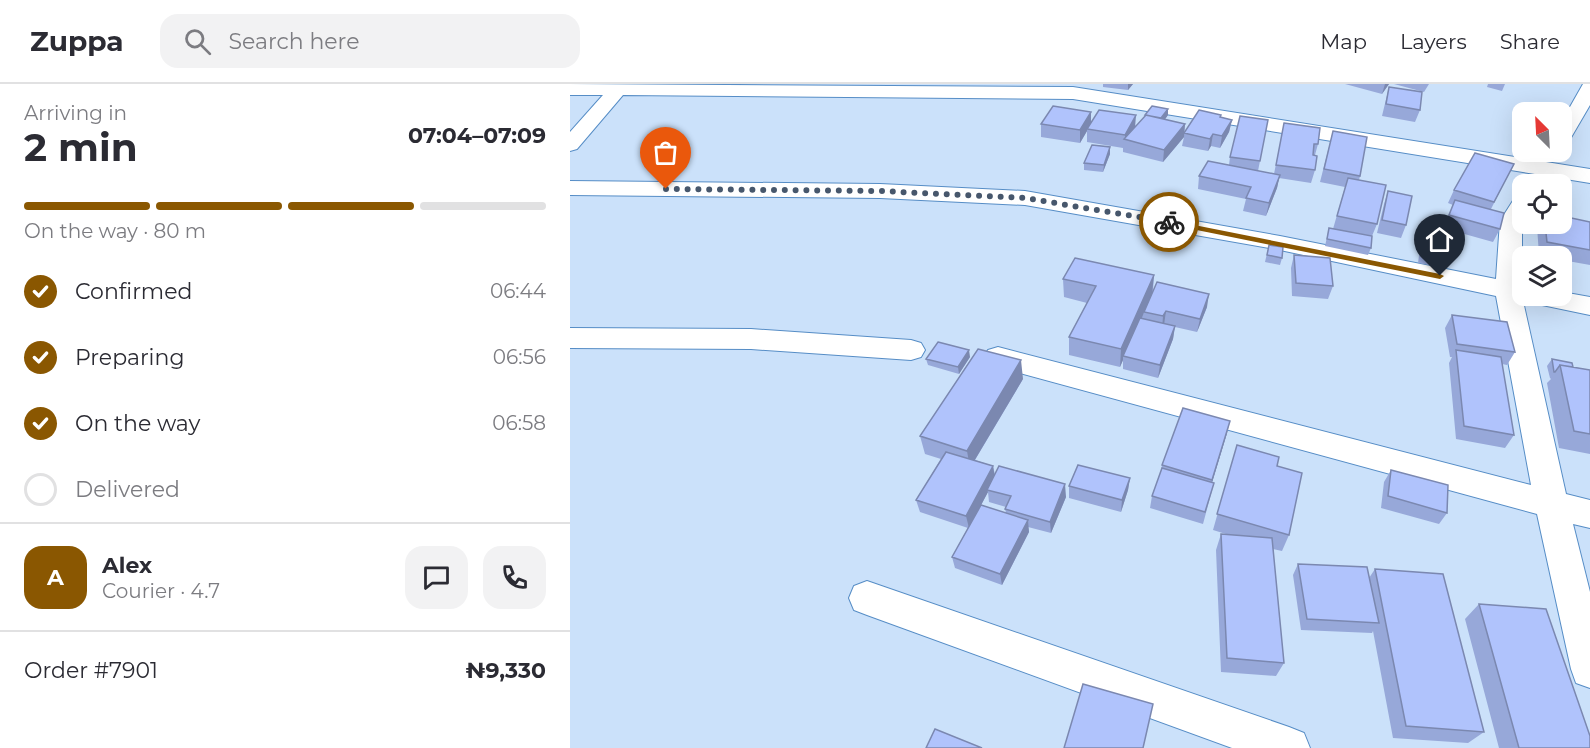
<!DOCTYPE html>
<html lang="en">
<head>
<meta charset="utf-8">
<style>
	:root { --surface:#fff; --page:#f2f2f3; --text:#2b2b33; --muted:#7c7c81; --line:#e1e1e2; --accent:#8a5701 }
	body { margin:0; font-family:Montserrat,sans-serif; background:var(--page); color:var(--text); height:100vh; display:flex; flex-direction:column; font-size:22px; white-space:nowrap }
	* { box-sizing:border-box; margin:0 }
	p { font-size:20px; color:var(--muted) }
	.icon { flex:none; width:33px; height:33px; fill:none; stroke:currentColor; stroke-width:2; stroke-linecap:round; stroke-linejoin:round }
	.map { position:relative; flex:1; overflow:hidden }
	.panel { display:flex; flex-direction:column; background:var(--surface); width:570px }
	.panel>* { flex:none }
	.needle { width:39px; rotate:336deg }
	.fabs { position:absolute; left:942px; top:18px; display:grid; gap:12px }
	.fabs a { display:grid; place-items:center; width:60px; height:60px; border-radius:12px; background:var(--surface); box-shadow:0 6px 24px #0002; font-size:30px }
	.pin { position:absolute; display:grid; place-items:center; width:51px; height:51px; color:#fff; margin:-62px -26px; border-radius:50% 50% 50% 0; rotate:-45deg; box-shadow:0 0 6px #0007 }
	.pin .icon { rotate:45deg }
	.courier { position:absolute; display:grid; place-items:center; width:60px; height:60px; margin:-30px; border:4px solid #8a5701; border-radius:50%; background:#fff; color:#222; box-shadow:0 2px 8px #0007 }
	.summary em { font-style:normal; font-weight:700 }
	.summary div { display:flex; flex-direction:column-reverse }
	.summary { display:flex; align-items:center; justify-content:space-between; height:102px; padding:0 24px }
	h1 { font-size:39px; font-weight:700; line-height:45px }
	.bar { display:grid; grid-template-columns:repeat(4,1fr); gap:9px 6px; align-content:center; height:72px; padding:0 24px }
	.bar i { height:8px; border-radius:4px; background:var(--line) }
	.bar .active { background:var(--accent) }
	.bar p { grid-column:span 4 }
	.line { display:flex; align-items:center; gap:15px; padding:0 24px; border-top:2px solid var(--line) }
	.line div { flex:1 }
	.round { display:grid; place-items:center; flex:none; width:63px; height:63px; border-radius:18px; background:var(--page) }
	ol { padding:0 24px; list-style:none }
	li { display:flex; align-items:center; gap:18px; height:66px }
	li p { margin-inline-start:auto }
	li .icon { padding:6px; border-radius:50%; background:var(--accent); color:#fff; stroke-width:4 }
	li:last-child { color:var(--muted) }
	li i { width:33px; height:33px; border:3px solid var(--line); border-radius:50% }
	header { display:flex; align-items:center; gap:36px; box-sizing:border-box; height:84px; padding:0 30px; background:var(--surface); border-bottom:2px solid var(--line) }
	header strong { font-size:28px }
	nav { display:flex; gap:33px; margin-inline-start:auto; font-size:21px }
	.search { width:420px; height:54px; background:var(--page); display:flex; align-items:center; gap:15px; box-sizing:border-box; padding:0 21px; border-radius:18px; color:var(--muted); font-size:22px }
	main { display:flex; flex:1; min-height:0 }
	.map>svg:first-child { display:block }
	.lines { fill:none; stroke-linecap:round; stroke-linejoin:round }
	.street-casing { stroke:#568dc6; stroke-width:2 }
	.street { fill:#fff; fill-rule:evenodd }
	.wall { fill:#97a8d9; fill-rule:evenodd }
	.shaded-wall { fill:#7b88b0 }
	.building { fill:#b0c3fc; stroke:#7b88b0; stroke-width:1.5 }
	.route { fill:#8a5701 }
	.done { stroke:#47576c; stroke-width:6; stroke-dasharray:0 10.8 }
</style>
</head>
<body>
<header>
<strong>Zuppa</strong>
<div class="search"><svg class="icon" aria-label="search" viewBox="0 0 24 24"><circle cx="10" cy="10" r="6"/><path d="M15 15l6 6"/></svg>Search here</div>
<nav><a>Map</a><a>Layers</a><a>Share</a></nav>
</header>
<main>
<section class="panel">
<div class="summary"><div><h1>2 min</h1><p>Arriving in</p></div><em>07:04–07:09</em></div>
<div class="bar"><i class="active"></i><i class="active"></i><i class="active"></i><i></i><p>On the way · 80 m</p></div>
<ol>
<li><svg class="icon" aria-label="check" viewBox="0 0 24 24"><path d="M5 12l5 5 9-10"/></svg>Confirmed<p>06:44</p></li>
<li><svg class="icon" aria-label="check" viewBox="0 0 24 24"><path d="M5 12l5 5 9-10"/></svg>Preparing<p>06:56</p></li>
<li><svg class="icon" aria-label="check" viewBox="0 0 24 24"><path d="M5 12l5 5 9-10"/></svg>On the way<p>06:58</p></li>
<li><i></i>Delivered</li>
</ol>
<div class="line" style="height:108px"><b class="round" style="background:var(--accent);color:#fff">A</b><div><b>Alex</b><p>Courier · 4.7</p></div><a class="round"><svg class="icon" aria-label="chat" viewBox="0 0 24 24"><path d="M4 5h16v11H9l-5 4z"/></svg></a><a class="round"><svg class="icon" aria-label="phone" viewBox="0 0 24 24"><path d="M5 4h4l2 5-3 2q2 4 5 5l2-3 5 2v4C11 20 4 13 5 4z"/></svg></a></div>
<div class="line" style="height:78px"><div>Order #7901</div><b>₦9,330</b></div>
</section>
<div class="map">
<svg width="1020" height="664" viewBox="0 0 1020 664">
	<rect width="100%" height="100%" fill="#cbe1fa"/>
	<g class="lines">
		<g class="street-casing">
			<path id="street" d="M0,0l503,3 517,82v14l-517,-84 -450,-4 -46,54 -7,2v-19l33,-37h-33z
				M1013,0h7v21l-21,36 -7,2v-22z
				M0,97l310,3 145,7 255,45 216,43 4,-58 14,-22 8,-2v99h40v-4l28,5v18l-67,-14 43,193 24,6v28l-17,-4 17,68v96l-14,-5 -5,-14 -34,-155 -539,-147 -10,-3 -4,-7 4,-7 10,-3 533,138 -35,-189 -216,-46 -255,-45 -145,-7 -310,-3z
				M0,244l181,1 160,11 10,3 4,7 -4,7 -10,3 -160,-11 -181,-1z
				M297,497l422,146 15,6 6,15h-78l-365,-133 -13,-5 -5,-12 5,-12z"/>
		</g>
		<use href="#street" class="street"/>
	</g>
	<path class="wall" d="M533,0h30l-5,6 -25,-3z
		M775,0h44l-7,10z
		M824,0h35l-5,8z
		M918,0h17l-3,7 -15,-4z
		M819,3l31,23 -5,12 -33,-6z
		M598,25v6l-3,4 20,5 -1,9 37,-18 -1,2 12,3 -3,12 -9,16 -9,-2 -3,5 -26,-5 2,-9 -21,25 -40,-10v-4l-36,-6v-11l-7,12 -39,-6v-13l50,-2 44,4z
		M698,36l-10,51 16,3 10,-51 34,21 -3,11v15l-4,13 -32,-5 -2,10 -11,28 -23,-5 3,-12 -48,-10 1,-13 30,-11 1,-8z
		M763,47l27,45 -1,4 18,44 -5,12 -1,12 -3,7 -43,-9 4,-18 4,1 12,-42 -25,-5z
		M540,63v7l-7,18 -19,-2v-7z
		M944,80l-23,45 9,20 -7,13 -50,-14 10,-23 -5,-2 6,-13z
		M818,107l18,34 -5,13 -24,-5 7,-29z
		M1020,138v43l-28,-5v-4h-17l-6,-1 -2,-29 2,-2h23z
		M853,157l16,19 -4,6 -17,-3 2,-15z
		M699,161l13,13 -2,7 -15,-3z
		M724,171l39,31 -5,13 -36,-3 -1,-28z
		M584,191l-1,16 54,16 -10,25 -22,-5 -2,12 -15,39 -35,-9v-9l-3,7 -51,-12v-18l18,-34 -23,-6 -1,-18z
		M882,231l63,37 -8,13 -5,-1 12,71 -9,13 -49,-9 -7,-76 3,-6h-2l-5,-29z
		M400,273l-11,17 -31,-9 -2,-6z
		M982,275l21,8 17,3v84l-31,-6 -12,-65 4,-4 -1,-1 -3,-12z
		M453,295l-48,81 18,6 2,9 71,22 -15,36 -23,-6 1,5 -27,53 -47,-17 -3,-11 16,-29 -48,-16 -4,-12 25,-41 -16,-5 -5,-18zM418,408l1,10 17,5 -1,2 1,4 -31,3z
		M657,349l-15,50h2l-11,41 -53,-16 2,-12 9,-24 1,-7z
		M667,361l40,21 12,69 -7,16 -9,-2 11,114 -8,13 -55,-4 -5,-122 5,-16h5l-13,-4z
		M821,386l56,43 -8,11 -58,-16 3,-26z
		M560,394l-2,12 -7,22 -52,-14v-12z
		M728,480l71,14 6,-9 109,163 -16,11 -75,-5 -20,-107 -1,2 -71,-3 -8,-55z
		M909,520l111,144h-91l-34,-129z"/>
	<path class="shaded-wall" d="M558,0h5l-5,6z
		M815,0h4l-7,10z
		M598,25v6l-7,10v-7z
		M521,28v12l-4,5v2l-7,12v-13z
		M566,31l-1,13 -10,12v-5z
		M662,36l-3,12 -9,16 2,-12z
		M615,40l-1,13 -21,25 1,-12z
		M643,50l-2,12 -3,5 2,-12z
		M540,63v7l-7,18 1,-7z
		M710,91l-3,13 -11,28 3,-13z
		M584,191l-2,19 -8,18 -1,3 -18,42 -2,-1v4l-3,7 1,-18z
		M639,210l-2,13 -10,25 3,-13z
		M596,227l-2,14 -2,5 1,-14z
		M605,242l-2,13 -15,39 2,-13z
		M399,266l1,7 -11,17 -1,-7z
		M451,276l2,19 -53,89 -3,-17z
		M660,337l-3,12 -18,59 3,-12z
		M423,382l2,12 -8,12 1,2 -19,36 -3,-12z
		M560,394l-2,12 -7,22 1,-12z
		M495,400l1,13 -15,36 -1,-11z
		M458,436l1,12 -27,53 -2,-11z"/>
	<path class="building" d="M819,3l33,5 -2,18 -34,-6z
		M483,22l38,6 -11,18 -39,-6z
		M582,22l16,3 -7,9 -16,-3z
		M529,26l37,5 -11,20 -38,-6z
		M629,26l22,5 -1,2 12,3 -10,16 -9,-2 -3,5 -26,-6z
		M576,31l39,9 -21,26 -40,-11z
		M670,32l28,4 -8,41 -30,-4z
		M714,39l36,5 -2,16h-4l-1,11 4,1 -2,14 -39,-5z
		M763,47l34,6 -7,39 -36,-7z
		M522,61l18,2 -6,18 -20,-2z
		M905,69l39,11 -20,38 -40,-12z
		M638,77l72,14 -11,28 -23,-5 5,-11 -52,-11z
		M778,94l38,7 -9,39 -40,-8z
		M818,107l24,5 -6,29 -24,-5z
		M885,116l49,13 -4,16 -51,-14z
		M992,132l28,6v28l-43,-8 -2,-18h17z
		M759,144l43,8 -1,12 -44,-9z
		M853,157l17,3 -1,16 -18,-4z
		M699,161l14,2 -1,11 -15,-3z
		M724,171l36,3 3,28 -37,-3z
		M505,174l79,17 -33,74 -52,-12 27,-51 -33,-7z
		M587,198l52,12 -9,25 -34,-8 -3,5 -19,-4z
		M882,231l55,7 8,30 -58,-8z
		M570,234l35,8 -15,39 -37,-9z
		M368,258l31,8 -11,17 -32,-8z
		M408,265l43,11 -54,91 -47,-15z
		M886,266l45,7 13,78 -50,-9z
		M982,275l20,4 1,4 -13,-2 -5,7h-1z
		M990,281l30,5v64l-16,-3z
		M613,324l47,13 -18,59 -50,-15z
		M667,361l42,12 -2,9 25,7 -13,62 -72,-21z
		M376,368l47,14 -27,50 -50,-16z
		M508,381l52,13 -8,22 -53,-14z
		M429,382l66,18 -15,38 -45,-13 6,-13 -24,-6z
		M592,384l52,15 -9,29 -53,-16z
		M821,386l57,15 -1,28 -59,-17z
		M411,421l47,15 -28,54 -48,-17z
		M651,450l51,4 12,125 -57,-5z
		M728,480l69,3 12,56 -72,-4z
		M805,485l68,5 41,158 -78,-6z
		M909,520l67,5 44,127v12h-71z
		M513,600l70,20 -10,44h-79z
		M365,645l47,19h-56z"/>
	<path class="route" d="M599,136l271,54 4,2 -4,3 -273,-55v-3z"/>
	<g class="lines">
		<path class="done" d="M96,105l214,2 145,7 144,24"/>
	</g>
</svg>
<div class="fabs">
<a><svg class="needle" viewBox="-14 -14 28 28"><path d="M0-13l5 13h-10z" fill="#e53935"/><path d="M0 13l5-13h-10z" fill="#7c7c81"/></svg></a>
<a><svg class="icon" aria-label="locate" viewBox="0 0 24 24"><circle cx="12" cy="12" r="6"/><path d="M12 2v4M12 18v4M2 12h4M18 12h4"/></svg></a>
<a><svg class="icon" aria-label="layers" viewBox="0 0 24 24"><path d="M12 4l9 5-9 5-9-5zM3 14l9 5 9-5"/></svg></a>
</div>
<div class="pin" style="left:96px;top:105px;background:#ea580c"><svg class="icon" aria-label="bag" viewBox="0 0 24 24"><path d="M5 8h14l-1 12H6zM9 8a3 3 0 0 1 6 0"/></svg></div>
<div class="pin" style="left:870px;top:192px;background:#1f2937"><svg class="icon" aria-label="home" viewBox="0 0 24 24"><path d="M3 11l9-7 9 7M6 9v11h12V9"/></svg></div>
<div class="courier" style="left:599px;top:138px"><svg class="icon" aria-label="bike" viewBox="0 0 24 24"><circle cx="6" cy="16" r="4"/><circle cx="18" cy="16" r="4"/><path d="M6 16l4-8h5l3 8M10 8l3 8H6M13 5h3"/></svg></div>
</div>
</main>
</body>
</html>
